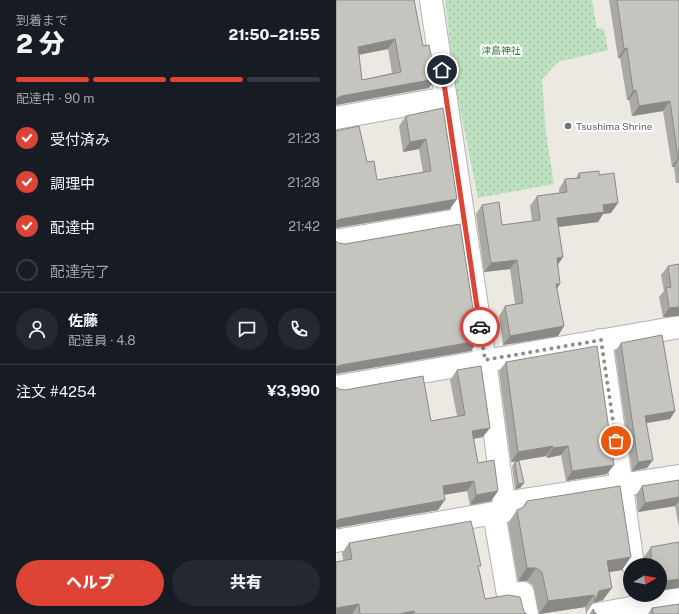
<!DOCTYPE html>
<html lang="ja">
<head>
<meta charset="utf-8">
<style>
	:root { --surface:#171b24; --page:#242831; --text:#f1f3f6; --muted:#9ea1a6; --line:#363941; --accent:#dd4435 }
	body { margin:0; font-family:"Public Sans","Noto Sans JP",sans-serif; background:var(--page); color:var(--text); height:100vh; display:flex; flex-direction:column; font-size:15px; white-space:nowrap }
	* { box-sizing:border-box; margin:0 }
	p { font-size:13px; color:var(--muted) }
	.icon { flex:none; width:22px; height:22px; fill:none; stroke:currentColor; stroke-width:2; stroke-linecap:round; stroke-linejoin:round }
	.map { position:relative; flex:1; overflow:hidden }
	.side { display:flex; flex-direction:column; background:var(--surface); width:336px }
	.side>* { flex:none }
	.needle { width:26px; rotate:81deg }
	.tools { position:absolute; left:287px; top:558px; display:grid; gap:8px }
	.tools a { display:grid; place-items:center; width:44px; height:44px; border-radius:50%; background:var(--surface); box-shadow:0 4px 16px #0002; font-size:20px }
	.pin { position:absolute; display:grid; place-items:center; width:34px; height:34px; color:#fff; margin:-17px; border:2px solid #fff; border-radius:50%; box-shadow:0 1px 4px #0007 }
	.courier { position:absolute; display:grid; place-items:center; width:40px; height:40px; margin:-20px; border:3px solid #dd4435; border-radius:50%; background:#fff; color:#222; box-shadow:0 1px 5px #0007 }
	.overview em { font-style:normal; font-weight:800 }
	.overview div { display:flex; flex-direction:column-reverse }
	.overview { display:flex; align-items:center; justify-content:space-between; height:68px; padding:0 16px }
	h1 { font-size:26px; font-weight:800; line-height:30px }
	.bar { display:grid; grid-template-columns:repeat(4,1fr); gap:6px 4px; align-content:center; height:48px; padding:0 16px }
	.bar i { height:5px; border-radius:3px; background:var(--line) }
	.bar .selected { background:var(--accent) }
	.bar p { grid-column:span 4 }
	.line { display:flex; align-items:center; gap:10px; padding:0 16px; border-top:1px solid var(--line) }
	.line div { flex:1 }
	.round { display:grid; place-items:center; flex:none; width:42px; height:42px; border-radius:21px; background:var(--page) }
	ol { padding:0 16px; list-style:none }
	li { display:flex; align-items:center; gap:12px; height:44px }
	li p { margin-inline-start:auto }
	li .icon { padding:4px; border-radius:50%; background:var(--accent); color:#fff; stroke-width:4 }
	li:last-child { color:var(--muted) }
	li i { width:22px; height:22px; border:2px solid var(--line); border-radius:50% }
	.action { display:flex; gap:8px; margin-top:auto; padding:8px 16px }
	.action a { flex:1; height:46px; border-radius:24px; background:var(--accent); color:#fff; font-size:16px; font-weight:800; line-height:46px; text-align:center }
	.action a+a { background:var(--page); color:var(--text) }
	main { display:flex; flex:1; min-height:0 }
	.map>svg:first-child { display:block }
	.park { fill:url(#park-dots) }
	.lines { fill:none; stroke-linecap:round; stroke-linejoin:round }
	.minor-casing { stroke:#b1b3b8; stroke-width:24 }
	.minor { stroke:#fff; stroke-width:22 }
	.wall { fill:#aaa9a3; fill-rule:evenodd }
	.shaded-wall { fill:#8b8985 }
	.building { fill:#c6c4be; stroke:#8b8985; fill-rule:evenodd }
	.done { stroke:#8c8d8e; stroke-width:4; stroke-dasharray:0 7.2 }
	.route { stroke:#dd4435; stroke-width:5 }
	.worship-dot { fill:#6b7280; stroke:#fff; stroke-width:1.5 }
	.labels { text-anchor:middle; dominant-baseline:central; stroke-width:4; stroke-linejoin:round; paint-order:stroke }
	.park-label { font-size:10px; fill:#39803d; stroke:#fff }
	.worship-label { font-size:10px; fill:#5b616d; stroke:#fff; text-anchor:start }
</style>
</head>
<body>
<main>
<section class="side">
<div class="overview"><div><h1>2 分</h1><p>到着まで</p></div><em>21:50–21:55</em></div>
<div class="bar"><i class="selected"></i><i class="selected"></i><i class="selected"></i><i></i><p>配達中 · 90 m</p></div>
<ol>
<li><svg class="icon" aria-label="check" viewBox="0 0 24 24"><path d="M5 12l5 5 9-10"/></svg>受付済み<p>21:23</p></li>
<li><svg class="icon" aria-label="check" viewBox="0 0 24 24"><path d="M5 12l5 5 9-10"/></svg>調理中<p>21:28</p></li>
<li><svg class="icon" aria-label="check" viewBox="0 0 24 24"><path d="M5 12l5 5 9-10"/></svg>配達中<p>21:42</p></li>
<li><i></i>配達完了</li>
</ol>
<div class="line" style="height:72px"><a class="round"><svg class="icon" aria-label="person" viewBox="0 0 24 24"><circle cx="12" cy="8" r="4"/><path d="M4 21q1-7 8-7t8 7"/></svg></a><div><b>佐藤</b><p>配達員 · 4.8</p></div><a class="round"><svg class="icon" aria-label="chat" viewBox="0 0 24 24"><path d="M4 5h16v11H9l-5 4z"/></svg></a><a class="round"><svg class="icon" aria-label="phone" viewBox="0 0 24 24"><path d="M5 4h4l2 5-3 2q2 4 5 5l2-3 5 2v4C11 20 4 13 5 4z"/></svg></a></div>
<div class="line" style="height:52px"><div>注文 #4254</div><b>¥3,990</b></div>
<div class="action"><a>ヘルプ</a><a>共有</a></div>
</section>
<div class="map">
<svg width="343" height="614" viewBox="0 0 343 614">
	<defs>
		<pattern id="park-dots" width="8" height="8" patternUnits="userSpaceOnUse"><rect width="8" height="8" fill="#bee2bf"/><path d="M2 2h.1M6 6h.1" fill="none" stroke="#9dba9f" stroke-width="1.8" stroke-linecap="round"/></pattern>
	</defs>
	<rect width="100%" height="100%" fill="#ebe9e1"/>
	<path class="park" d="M109,0h147l5,28 7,1 4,21 -50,12 -16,17 4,54 8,51 -76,14 -23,-113z"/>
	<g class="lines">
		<g class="minor-casing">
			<path id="minor" d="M95,0l54,360 19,143
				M0,118l110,-20
				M0,241l128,-22
				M265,340l32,225
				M0,387l343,-60
				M158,513l14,82 15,-2 4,21
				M0,541l170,-30 -2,-8 175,-27
				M262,614l81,-15"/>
		</g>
		<use href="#minor" class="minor"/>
	</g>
	<path class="wall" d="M0,0h78l15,88 -93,17zM52,49l4,24 -30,7 -3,-25z
		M273,0h70v183h-3l-2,-16h-2l-9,-56 -31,5 -3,-16h-2l-7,-42h-2z
		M107,108l7,101 -114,19v-97l31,31 10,18 46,-8 -4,-23 -16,3 -4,-26 7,-10z
		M243,173l20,2 12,38 -8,1 -5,8 -40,5 5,30 -5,8 -1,23 7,38 -6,10 -55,9 -4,-29 6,-10 10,-2 -5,-35 -26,3 -8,-58 6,-9 20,20 30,-4 -2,-15 7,-10 22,-3v-4l6,-10 11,-1z
		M332,266l11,50 -16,1 -4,-20 5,-6 -3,-16z
		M285,343l54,68 -5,8 -23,4v45l-15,3 -17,-120z
		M170,362l101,112 -41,7 -5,-26 -14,3 -1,-2 -35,6 -12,-91z
		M121,370l26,67 -9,2 4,24 20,28 -7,10 -21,4 -3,-14 -23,4 -6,15 -102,18v-141l3,2 92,32 26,-5 -7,-36z
		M179,462l9,21 -4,5 -5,1 -3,-23z
		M343,480v48l-4,-22 -37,6 -2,-17 6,-9z
		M191,501l95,69 -13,2 -6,28 -10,3 -7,11 -1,-7 -46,7 -6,-29 -6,-4h-9l-10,-58 9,-13 5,-2z
		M343,542v46l-19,2v-25h-15l-1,-8 7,-10z
		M13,543l130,25 6,31 39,13 3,2h-175l-10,-61z
		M316,608l27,6h-31z
		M257,609l2,4 2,1h-8z"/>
	<path class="shaded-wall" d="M59,39l-7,10 -37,7 7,-9z
		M291,48l-7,10h-2l6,-9z
		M100,79l-7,9 -93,17v-6l5,-3z
		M300,90l-7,10h-2l6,-9z
		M334,101l-7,10 -31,5 7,-10z
		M90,139l-7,10 -16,3 7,-10z
		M342,158h1v1l-5,8h-2z
		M121,199l-7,10 -114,19v-7l5,-2z
		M282,203l-7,10 -8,1 -5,8 -48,6 7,-10 46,-13z
		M227,257l-7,10 1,-9z
		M181,260l-7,9 -26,3 7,-9z
		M220,284h4l-6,9z
		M343,307v9l-16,1 6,-9z
		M228,326l-6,10 -55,9 7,-9z
		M142,341l-7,10 -135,23v-7l5,-2z
		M339,411l-5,8 -30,5 5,-8z
		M154,428l-7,9 -18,3 7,-9z
		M217,446l-7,10 -35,6 7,-10z
		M232,446l-7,9 -14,3 6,-10z
		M317,460l-6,8 -15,3 6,-9z
		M278,465l-7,9 -41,7 6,-10z
		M138,481l-7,10 -31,5 7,-10z
		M188,483l-4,5 -5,1 3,-5z
		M162,491l-7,10 -21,4 6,-10z
		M343,497v4l-4,5 -37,6 7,-9z
		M109,500l-7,10 -102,18v-7l4,-2z
		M295,557l-9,13 -24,4 9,-13z
		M191,568h9l-9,13h-9z
		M343,579v9l-19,2v-8z
		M276,588l-9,12 -10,3 6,-12z
		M258,595l-9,12 -46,7 9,-13z
		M23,604l-7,10h-16v-6z
		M78,611l-2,3h-13z"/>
	<path class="building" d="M0,0h78l9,46 6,-1 7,34 -95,17 -5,3zM59,39l6,33 -39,8 -4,-33z
		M281,0h62v158h-1l-8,-57 -31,5 -3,-16 -3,1 -6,-43 -3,1z
		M107,108l14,91 -116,20 -5,2v-90l23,-5 8,36 7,-1 3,19 54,-9 -5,-32 -16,3 -4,-26z
		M263,171v4l15,-2 4,30 -15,2 1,7 -47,6 6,39 -6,1 3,26h-4l8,42 -54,10 -5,-30 18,-3 -6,-43 -26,3 -9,-58 17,-3 3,23 38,-5 -3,-24 30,-4 -2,-13 15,-1 -1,-5z
		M124,224l18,117 -137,24 -5,2v-126l2,2 7,1z
		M343,264v43l-10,1 -3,-20 5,-1 -3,-21z
		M326,335l13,76 -30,5 8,44 -15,2 -17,-119z
		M261,346l17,119 -42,6 -4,-25 -15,2v-2l-35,6 -12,-90z
		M145,366l9,62 -18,3 6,32 16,-3 4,31 -22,4 -2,-14 -31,5 2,14 -105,19 -4,2v-134l3,2 6,1 78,-14 8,45 34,-6 -8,-45z
		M183,461l5,22 -6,1 -3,-22z
		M343,480v17l-34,6 -3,-17z
		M284,486l11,71 -24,4 5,27 -13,3 -4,10 -1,-6 -46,6 -6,-29 -6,-4h-9l-10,-58 7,-3 3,-6z
		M135,521l10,45h-3l7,33 23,-4 12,2 4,15 3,2h-112l-1,-3 -15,3h-39l-1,-10 -23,4v-46l16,-3 -3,-16z
		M343,542v37l-19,3v-17h-12l3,-5v-13z
		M343,604v10h-26l-1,-6z
		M257,609l2,4 2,1h-3z"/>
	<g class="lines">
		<path class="done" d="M144,327l5,33 116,-20 15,101"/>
		<path class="route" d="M106,70l38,257"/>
	</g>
	<circle class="worship-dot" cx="232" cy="126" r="4"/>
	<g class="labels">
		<g class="park-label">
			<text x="165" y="50">津島神社</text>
		</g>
		<g class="worship-label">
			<text x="240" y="126">Tsushima Shrine</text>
		</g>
	</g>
</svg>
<div class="tools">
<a><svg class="needle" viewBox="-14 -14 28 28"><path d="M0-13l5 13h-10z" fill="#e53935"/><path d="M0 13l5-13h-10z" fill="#9ea1a6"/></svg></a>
</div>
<div class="pin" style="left:280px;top:441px;background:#ea580c"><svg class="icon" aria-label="bag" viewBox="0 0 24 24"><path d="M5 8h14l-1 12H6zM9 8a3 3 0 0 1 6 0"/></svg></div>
<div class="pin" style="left:106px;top:70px;background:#1f2937"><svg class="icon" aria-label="home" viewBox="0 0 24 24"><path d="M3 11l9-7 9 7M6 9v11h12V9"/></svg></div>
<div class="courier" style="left:144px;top:327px"><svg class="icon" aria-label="car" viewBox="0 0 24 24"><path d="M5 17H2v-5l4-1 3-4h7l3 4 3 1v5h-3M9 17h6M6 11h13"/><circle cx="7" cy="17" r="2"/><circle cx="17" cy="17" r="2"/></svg></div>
</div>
</main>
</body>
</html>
